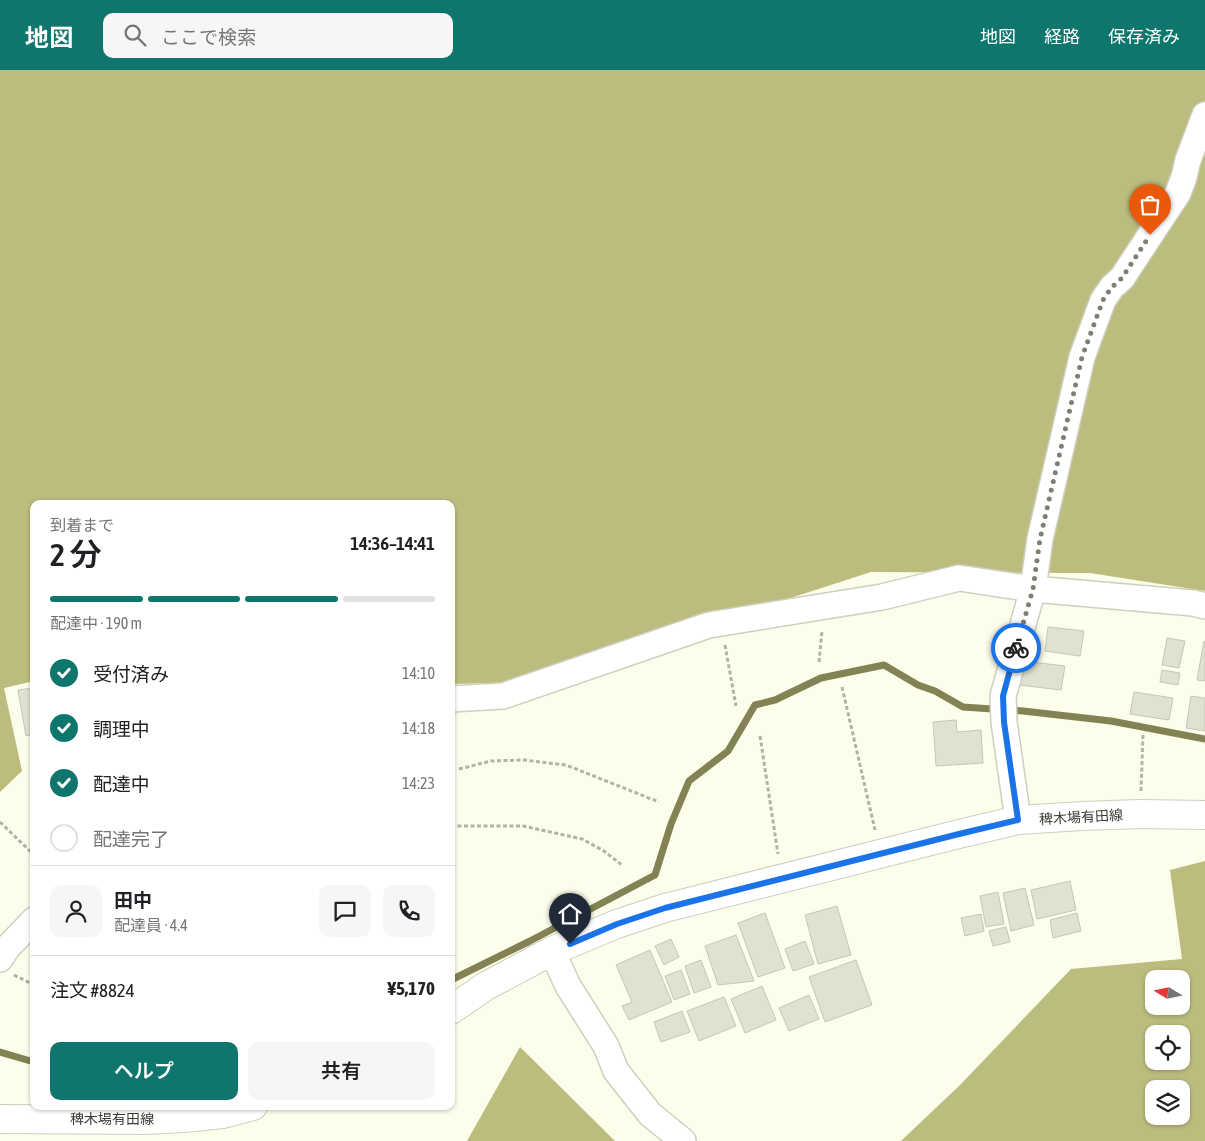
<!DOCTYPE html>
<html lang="ja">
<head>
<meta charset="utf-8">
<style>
	:root { --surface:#fff; --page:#f6f6f6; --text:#202124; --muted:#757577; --line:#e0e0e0; --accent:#0f766e }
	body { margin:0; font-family:"Asap Condensed","Noto Sans JP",sans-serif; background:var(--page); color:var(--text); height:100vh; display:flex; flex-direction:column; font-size:19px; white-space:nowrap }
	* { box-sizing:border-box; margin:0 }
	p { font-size:16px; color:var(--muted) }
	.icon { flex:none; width:28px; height:28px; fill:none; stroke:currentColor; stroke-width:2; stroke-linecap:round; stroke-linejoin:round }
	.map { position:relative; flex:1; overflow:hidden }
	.side { position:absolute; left:30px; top:430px; width:425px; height:610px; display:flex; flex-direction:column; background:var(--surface); border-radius:10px; box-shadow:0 1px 4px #0004 }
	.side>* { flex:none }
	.needle { width:32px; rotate:280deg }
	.buttons { position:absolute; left:1145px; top:900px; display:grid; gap:10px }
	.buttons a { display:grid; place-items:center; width:45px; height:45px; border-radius:10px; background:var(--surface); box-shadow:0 1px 4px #0004; font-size:25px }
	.pin { position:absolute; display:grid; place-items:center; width:42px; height:42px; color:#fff; margin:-51px -21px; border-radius:50% 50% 50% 0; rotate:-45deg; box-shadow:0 0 5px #0007 }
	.pin .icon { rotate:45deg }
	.courier { position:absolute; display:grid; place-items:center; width:50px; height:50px; margin:-25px; border:4px solid #1a73e8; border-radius:50%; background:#fff; color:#222; box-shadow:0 1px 6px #0007 }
	.overview em { font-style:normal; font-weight:600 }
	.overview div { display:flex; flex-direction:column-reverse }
	.overview { display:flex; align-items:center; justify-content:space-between; height:85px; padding:0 20px }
	h1 { font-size:32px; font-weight:600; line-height:38px }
	.bar { display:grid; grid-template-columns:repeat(4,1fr); gap:8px 5px; align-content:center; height:60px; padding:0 20px }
	.bar i { height:6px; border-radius:4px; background:var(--line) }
	.bar .active { background:var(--accent) }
	.bar p { grid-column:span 4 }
	.line { display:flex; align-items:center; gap:12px; padding:0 20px; border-top:1px solid var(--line) }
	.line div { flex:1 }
	.round { display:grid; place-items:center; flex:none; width:52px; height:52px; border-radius:10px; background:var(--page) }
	ol { padding:0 20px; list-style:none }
	li { display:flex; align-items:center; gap:15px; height:55px }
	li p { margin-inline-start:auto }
	li .icon { padding:5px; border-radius:50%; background:var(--accent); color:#fff; stroke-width:4 }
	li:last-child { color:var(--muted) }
	li i { width:28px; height:28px; border:2px solid var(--line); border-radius:50% }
	.primary-button { display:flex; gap:10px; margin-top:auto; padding:10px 20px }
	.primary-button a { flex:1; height:58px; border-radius:10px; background:var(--accent); color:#fff; font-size:20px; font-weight:600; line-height:58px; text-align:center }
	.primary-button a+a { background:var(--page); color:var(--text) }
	header { display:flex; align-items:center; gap:30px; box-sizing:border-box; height:70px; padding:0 25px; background:var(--accent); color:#fff }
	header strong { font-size:24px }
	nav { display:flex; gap:28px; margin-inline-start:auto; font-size:18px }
	.search { width:350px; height:45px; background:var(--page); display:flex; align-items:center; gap:12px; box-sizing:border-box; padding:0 18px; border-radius:10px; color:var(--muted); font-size:19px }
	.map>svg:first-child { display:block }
	.forest { fill:#bbbc7d; fill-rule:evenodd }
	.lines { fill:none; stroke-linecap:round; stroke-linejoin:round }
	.stream { stroke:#828254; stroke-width:7 }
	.building { fill:#e1e1d0; stroke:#c5c6b4 }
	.street-casing { stroke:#cecfbd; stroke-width:28 }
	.secondary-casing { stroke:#cecfbd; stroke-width:30 }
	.path { stroke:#b2b3a4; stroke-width:3; stroke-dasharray:4 2.5; stroke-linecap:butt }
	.street { stroke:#fff; stroke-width:25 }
	.secondary { stroke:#fff; stroke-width:28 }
	.done { stroke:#7f7f74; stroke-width:5; stroke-dasharray:0 9 }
	.route { stroke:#1a73e8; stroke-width:6 }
	.labels { text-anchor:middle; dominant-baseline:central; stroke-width:4; stroke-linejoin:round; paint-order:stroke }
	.street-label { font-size:14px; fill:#3b3b34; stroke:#fff }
</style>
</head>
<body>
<header>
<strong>地図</strong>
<div class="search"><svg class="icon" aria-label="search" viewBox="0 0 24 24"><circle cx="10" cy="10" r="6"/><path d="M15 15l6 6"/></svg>ここで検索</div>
<nav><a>地図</a><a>経路</a><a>保存済み</a></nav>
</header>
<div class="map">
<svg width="1205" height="1071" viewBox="0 0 1205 1071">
	<rect width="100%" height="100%" fill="#fcfdea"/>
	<path class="forest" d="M0,0h1205v521l-115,-18 -219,-1 -340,110 -80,2v-180h-417v177l-30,7 18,83 -22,21z
		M1205,791v280h-304l59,-56 111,-116 111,-10 -12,-89zM1154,909h27v27h-27zM1154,964h27v27h-27zM1154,1019h27v27h-27z
		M520,977l95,94h-148z"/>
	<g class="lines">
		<path class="stream" d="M451,910l79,-39 125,-66 16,-51 18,-43 39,-30 27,-46 20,-5 46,-22 63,-13 34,20 17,6 28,16 60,4 88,10 94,18
			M0,982l34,10"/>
	</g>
	<path class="building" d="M1048,557l36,4 -4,25 -35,-5z
		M1167,568l18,3 -6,27 -17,-3z
		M1204,571l1,1v39l-8,-1z
		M1023,591l42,5 -4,24 -42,-5z
		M1162,600l18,3 -2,12 -18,-3z
		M34,618v46l-8,2 -8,-46z
		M1134,622l39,6 -4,22 -39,-6z
		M1191,626l14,2v33l-19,-3z
		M956,650l1,12 24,-2 2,33 -47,3 -3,-44z
		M1070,811l6,29 -39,9 -6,-29z
		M1025,818l9,37 -23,6 -8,-38z
		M998,822l6,32 -18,3 -6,-31z
		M837,836l14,49 -33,9 -13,-49z
		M765,843l20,55 -27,9 -20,-54z
		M1077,843l4,18 -28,7 -3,-18z
		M981,844l3,17 -19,5 -4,-18z
		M1006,857l4,15 -17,4 -4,-15z
		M736,865l18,46 -36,4 -13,-39z
		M671,869l8,18 -15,8 -9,-19z
		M805,871l9,23 -21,7 -8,-22z
		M650,880l22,52 -43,18 -7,-14 10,-4 -16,-37z
		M701,890l10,27 -17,6 -9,-27z
		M856,890l16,45 -47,17 -16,-45z
		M681,900l9,24 -16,6 -9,-24z
		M762,916l14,34 -31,13 -14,-34z
		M809,925l10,24 -30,12 -10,-23z
		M724,927l12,29 -37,15 -12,-30z
		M682,941l8,21 -29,10 -7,-20z"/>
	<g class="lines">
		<g class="street-casing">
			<path id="street" d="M451,629l52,-3 206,-71 173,-28 77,-19 74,11 160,14 12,3
				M1018,750l-14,-98 -1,-26 30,-107 7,-50 42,-182 21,-57 9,-13 10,-9 56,-85 6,-16 4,-17 17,-45
				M552,881l16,35 38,60 10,25 34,43 33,27
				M0,889l7,-11 27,-28"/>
		</g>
		<g class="secondary-casing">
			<path id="secondary" d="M451,940l35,-24 66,-35 65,-27 48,-16 294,-74 59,-14 64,-4 58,-2 65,1
				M0,1049l146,1 38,-2 39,-4 30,-8"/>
		</g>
		<path class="path" d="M725,575l11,61
			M819,592l3,-31
			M842,617l33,143
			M760,666l18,118
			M459,699l32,-8 33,-1 42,5 93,37
			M1141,721l2,-57
			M0,752l34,33
			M451,756h72l59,13 22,12 19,15
			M14,905l20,10"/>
		<use href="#street" class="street"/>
		<use href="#secondary" class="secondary"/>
	</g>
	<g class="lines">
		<path class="done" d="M1016,578l17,-59 7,-50 42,-182 21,-57 9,-13 10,-9 28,-43"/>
		<path class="route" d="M570,874l47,-20 48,-16 294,-74 59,-14 -14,-98 -1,-26 13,-48"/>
	</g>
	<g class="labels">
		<g class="street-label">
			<text transform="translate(1081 747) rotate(-3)">稗木場有田線</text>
			<text x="112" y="1049">稗木場有田線</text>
		</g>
	</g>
</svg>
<div class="buttons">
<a><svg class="needle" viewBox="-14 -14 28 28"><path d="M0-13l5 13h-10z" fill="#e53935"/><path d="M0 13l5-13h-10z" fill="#757577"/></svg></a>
<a><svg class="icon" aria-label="locate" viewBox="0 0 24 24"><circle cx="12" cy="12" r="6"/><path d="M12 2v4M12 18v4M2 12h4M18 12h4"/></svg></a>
<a><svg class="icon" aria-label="layers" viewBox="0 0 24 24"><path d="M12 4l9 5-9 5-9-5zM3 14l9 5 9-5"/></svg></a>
</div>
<div class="pin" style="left:1150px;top:165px;background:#ea580c"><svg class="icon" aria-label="bag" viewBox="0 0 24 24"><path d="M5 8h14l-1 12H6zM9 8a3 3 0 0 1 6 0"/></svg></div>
<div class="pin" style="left:570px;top:874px;background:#1f2937"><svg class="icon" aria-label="home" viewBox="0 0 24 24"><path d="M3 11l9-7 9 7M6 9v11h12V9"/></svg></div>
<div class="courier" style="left:1016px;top:578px"><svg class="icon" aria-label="bike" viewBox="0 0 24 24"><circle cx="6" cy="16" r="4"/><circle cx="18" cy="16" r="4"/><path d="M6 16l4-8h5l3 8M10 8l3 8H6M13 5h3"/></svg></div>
<section class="side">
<div class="overview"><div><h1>2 分</h1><p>到着まで</p></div><em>14:36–14:41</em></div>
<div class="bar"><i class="active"></i><i class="active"></i><i class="active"></i><i></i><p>配達中 · 190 m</p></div>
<ol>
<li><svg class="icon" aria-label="check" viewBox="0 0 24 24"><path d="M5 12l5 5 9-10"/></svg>受付済み<p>14:10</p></li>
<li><svg class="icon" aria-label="check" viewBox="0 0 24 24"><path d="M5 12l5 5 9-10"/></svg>調理中<p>14:18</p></li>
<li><svg class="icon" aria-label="check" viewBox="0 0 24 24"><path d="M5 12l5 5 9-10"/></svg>配達中<p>14:23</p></li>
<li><i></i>配達完了</li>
</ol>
<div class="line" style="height:90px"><a class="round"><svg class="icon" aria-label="person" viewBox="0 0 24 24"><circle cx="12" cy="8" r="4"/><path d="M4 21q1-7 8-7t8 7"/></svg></a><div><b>田中</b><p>配達員 · 4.4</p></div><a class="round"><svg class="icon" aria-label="chat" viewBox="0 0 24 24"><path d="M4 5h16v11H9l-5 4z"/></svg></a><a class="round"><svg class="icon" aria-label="phone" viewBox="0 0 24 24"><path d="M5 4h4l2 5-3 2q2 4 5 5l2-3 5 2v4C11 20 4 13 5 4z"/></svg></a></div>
<div class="line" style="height:65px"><div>注文 #8824</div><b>¥5,170</b></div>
<div class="primary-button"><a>ヘルプ</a><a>共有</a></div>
</section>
</div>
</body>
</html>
